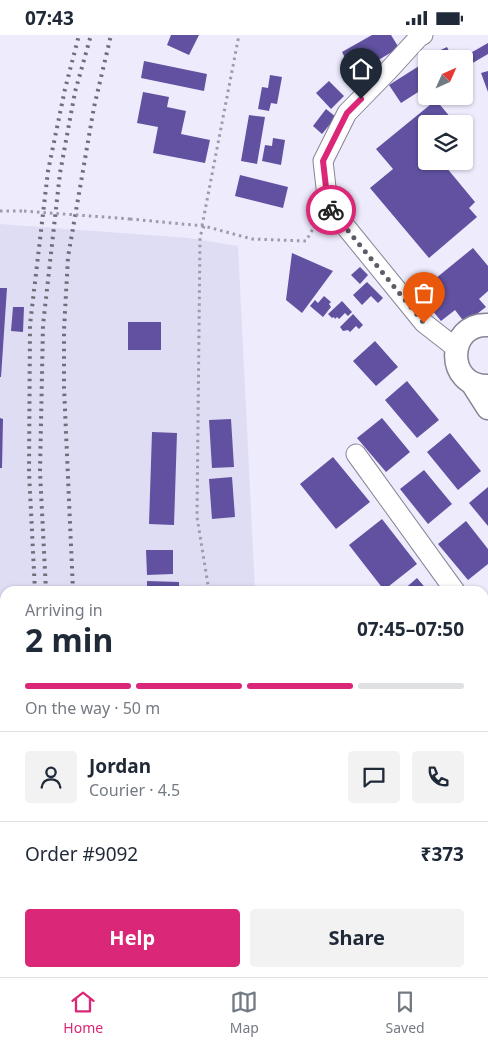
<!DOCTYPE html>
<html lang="en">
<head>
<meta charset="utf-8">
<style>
	:root { --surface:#fff; --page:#f2f2f3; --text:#1f2937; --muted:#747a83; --line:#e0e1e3; --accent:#db2777 }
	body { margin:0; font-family:"Noto Sans",sans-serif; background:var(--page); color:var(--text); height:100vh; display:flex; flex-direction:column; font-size:19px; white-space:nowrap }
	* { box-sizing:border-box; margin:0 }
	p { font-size:16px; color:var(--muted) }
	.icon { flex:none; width:28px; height:28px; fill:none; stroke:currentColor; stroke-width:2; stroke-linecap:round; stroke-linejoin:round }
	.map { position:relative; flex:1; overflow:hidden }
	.panel { position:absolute; left:0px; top:551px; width:489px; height:391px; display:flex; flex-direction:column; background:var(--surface); border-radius:15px 15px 0 0; box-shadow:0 1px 4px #0004 }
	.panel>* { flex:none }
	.needle { width:32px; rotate:45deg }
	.fabs { position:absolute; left:418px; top:15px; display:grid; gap:10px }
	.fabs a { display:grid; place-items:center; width:55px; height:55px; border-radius:5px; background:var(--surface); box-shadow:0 1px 4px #0004; font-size:25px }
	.pin { position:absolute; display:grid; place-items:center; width:42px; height:42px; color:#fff; margin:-51px -21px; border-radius:50% 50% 50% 0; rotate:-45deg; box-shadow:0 0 5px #0007 }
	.pin .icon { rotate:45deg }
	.courier { position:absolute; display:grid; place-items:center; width:50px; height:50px; margin:-25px; border:4px solid #db2777; border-radius:50%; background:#fff; color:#222; box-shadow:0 1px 6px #0007 }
	.headline em { font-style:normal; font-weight:700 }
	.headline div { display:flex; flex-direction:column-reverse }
	.headline { display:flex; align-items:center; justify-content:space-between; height:85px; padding:0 25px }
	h1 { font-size:32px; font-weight:700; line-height:38px }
	.bar { display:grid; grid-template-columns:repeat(4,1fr); gap:8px 5px; align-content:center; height:60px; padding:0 25px }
	.bar i { height:6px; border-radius:4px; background:var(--line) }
	.bar .selected { background:var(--accent) }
	.bar p { grid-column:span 4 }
	.line { display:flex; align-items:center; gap:12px; padding:0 25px; border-top:1px solid var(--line) }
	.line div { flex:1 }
	.round { display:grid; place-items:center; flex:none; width:52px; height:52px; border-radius:5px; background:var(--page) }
	.primary-button { display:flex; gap:10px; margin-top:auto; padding:10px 25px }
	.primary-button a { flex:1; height:58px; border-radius:5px; background:var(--accent); color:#fff; font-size:20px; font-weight:700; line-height:58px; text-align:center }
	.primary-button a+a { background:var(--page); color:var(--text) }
	.status { display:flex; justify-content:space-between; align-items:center; height:35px; padding:0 25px; background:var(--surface); direction:ltr }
	.status svg { height:14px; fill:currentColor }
	.menu { display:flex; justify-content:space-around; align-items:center; height:70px; border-top:1px solid var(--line); background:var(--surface); font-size:14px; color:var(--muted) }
	.menu a { display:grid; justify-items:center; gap:2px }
	.menu .selected { color:var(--accent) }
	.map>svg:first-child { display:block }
	.built { fill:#dfddf4 }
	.building { fill:#6151a0 }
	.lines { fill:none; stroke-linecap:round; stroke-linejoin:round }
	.minor-casing { stroke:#868594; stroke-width:21 }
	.tertiary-casing { stroke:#868594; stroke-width:25 }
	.path { stroke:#9d9ba8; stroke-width:3; stroke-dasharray:2.5 4; stroke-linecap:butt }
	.minor { stroke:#fff; stroke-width:19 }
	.tertiary { stroke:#fff; stroke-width:22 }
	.rail { stroke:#706e79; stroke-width:4; stroke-dasharray:2.5 5; stroke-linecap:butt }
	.path-bridge { stroke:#9d9ba8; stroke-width:3; stroke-dasharray:2.5 4; stroke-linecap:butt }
	.done { stroke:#5d5c66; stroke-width:5; stroke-dasharray:0 9 }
	.route { stroke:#db2777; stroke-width:6 }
</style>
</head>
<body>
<div class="status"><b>07:43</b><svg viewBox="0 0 49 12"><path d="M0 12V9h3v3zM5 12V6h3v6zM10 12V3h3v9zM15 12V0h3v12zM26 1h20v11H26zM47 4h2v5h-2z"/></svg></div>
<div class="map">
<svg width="488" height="942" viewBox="0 0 488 942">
	<rect width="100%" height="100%" fill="#edebfc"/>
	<path class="built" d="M0,189l189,14 49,8 17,345h-250v382h362l1,4h-368z"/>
	<path class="building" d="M171,0h28l-10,20 -22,-10z
		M372,0h19l8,13 -45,26 -12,-22z
		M488,8v11l-24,14v-9h-4z
		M447,12l6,12h-21l-2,-4z
		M144,26l63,13 -3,17 -63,-13z
		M419,31l7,11v10l-25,16 -12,-18z
		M488,36v21l-7,-19z
		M270,40l12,2 -5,27 -6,-1 -2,8 -11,-2 4,-22 6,1z
		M329,46l15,15 -13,13 -15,-16z
		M143,57l26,5 -2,10 19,4 -5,23 29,6 -5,23 -52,-10 5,-26 -21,-4z
		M436,65l20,24h-30v37h15l34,41 -6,6 8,9 -48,41 -59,-70 23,-19 -17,-20z
		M326,74l10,8 -14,17 -9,-8z
		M249,80l16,2 -8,47 -16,-3z
		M273,103l12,2 -4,25 -19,-4 3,-16 7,1z
		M240,140l48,12 -5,21 -48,-12z
		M473,213l15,18v25l-9,8 7,8 -21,16 -10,-13 -14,11 -19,-23 13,-10 -5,-5z
		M292,218l41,18 -31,42 -16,-13z
		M360,232l8,8 -8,9 -9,-9z
		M367,247l16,16 -5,5 -7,-7 -9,9 -9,-10z
		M0,253h7l-6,89h-1z
		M324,261l7,6 -2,2 2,3 -8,10 -13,-11 5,-6 3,3z
		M342,266l10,11 -4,4 -3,-3 -6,6 -2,-2 -2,2 -1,-2 -2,1 -4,-4z
		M13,272h11l-1,25 -12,-1z
		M353,279l10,11 -4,4 -3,-3 -6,6 -2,-2 -5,1 -3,-4z
		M128,287h33v28h-33z
		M375,306l23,26 -22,19 -23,-25z
		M407,346l32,39 -22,18 -32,-38z
		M0,383l3,1 -1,49h-2z
		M382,383l28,34 -24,20 -29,-34z
		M231,384l3,48 -22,1 -3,-48z
		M152,397l25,1 -3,92 -25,-1z
		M450,398l31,38 -23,19 -31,-38z
		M333,422l37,45 -34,27 -36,-45z
		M424,435l28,34 -24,20 -28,-35z
		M232,442l3,40 -23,2 -3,-40z
		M488,452v39l-19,-23z
		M382,484l35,45 -33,26 -35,-45z
		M466,486l22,28v15l-20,16 -30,-36z
		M146,515h27v24l-26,1z
		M417,543l11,13h-26z
		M147,546l32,1v9h-32z
		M0,778h5v160h24l1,4h-30v-14h1z
		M488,886v27l-4,-5v-19z
		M196,938h63v3l-63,1z
		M368,938h30l-11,4h-17z"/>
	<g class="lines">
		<g class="minor-casing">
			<path id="minor" d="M423,0l-3,1 -32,35 -41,42 -24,48 5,44 96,118 32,25
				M356,419l99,137
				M484,597l4,6
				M484,828l4,-2
				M294,938l1,4
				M474,938l4,4"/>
		</g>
		<g class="tertiary-casing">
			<path id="tertiary" d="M488,290c-42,-2 -43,62 0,61
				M472,348l16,25"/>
		</g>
		<path class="path" d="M0,176h24
			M130,184l74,7 48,13 54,2 12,-21
			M202,191l37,-191
			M204,191l-4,10 -3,281 12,74
			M184,938v4"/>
		<use href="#minor" class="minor"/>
		<use href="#tertiary" class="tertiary"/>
		<path class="rail" d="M35,556l-6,-119 1,-147 18,-154 17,-82 14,-54
			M46,556l-6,-119 3,-147 17,-152 15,-81 16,-57
			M73,556l-9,-204v-57l4,-73 26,-150 17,-72
			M54,938v4
			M64,938v4
			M92,938v4"/>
		<path class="path-bridge" d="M24,176l106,8"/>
	</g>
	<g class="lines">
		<path class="done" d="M331,175l93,113"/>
		<path class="route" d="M331,175l-3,-5 -5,-44 24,-48 14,-14"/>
	</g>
</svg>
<div class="fabs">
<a><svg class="needle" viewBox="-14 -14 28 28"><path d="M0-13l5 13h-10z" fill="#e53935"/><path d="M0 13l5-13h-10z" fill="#747a83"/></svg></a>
<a><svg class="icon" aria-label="layers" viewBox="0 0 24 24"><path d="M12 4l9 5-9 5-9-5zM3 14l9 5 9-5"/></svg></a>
</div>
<div class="pin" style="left:424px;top:288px;background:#ea580c"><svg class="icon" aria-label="bag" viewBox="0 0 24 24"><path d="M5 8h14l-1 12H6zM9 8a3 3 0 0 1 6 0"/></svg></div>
<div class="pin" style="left:361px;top:64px;background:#1f2937"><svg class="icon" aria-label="home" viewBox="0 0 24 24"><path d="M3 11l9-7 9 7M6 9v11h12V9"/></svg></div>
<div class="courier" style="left:331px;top:175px"><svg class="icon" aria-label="bike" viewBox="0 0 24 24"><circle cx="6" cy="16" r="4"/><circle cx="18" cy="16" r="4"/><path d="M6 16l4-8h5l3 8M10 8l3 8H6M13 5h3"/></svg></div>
<section class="panel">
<div class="headline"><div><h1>2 min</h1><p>Arriving in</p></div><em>07:45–07:50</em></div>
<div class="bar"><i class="selected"></i><i class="selected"></i><i class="selected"></i><i></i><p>On the way · 50 m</p></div>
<div class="line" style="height:90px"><a class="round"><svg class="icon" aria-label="person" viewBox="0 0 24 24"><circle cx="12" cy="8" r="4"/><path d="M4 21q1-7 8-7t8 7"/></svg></a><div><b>Jordan</b><p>Courier · 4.5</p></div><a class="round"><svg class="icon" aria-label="chat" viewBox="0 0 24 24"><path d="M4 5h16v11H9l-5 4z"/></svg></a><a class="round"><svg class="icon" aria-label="phone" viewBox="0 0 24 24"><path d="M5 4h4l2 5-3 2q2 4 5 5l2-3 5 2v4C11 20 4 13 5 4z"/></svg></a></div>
<div class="line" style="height:65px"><div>Order #9092</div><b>₹373</b></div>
<div class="primary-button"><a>Help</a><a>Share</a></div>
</section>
</div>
<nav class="menu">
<a class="selected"><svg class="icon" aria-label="home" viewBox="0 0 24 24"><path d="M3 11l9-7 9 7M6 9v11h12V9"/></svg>Home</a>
<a><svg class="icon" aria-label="map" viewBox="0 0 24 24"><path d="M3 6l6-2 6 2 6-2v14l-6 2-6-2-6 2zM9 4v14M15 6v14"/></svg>Map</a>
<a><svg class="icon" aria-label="saved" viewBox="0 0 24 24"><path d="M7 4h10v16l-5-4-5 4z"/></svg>Saved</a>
</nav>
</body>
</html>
